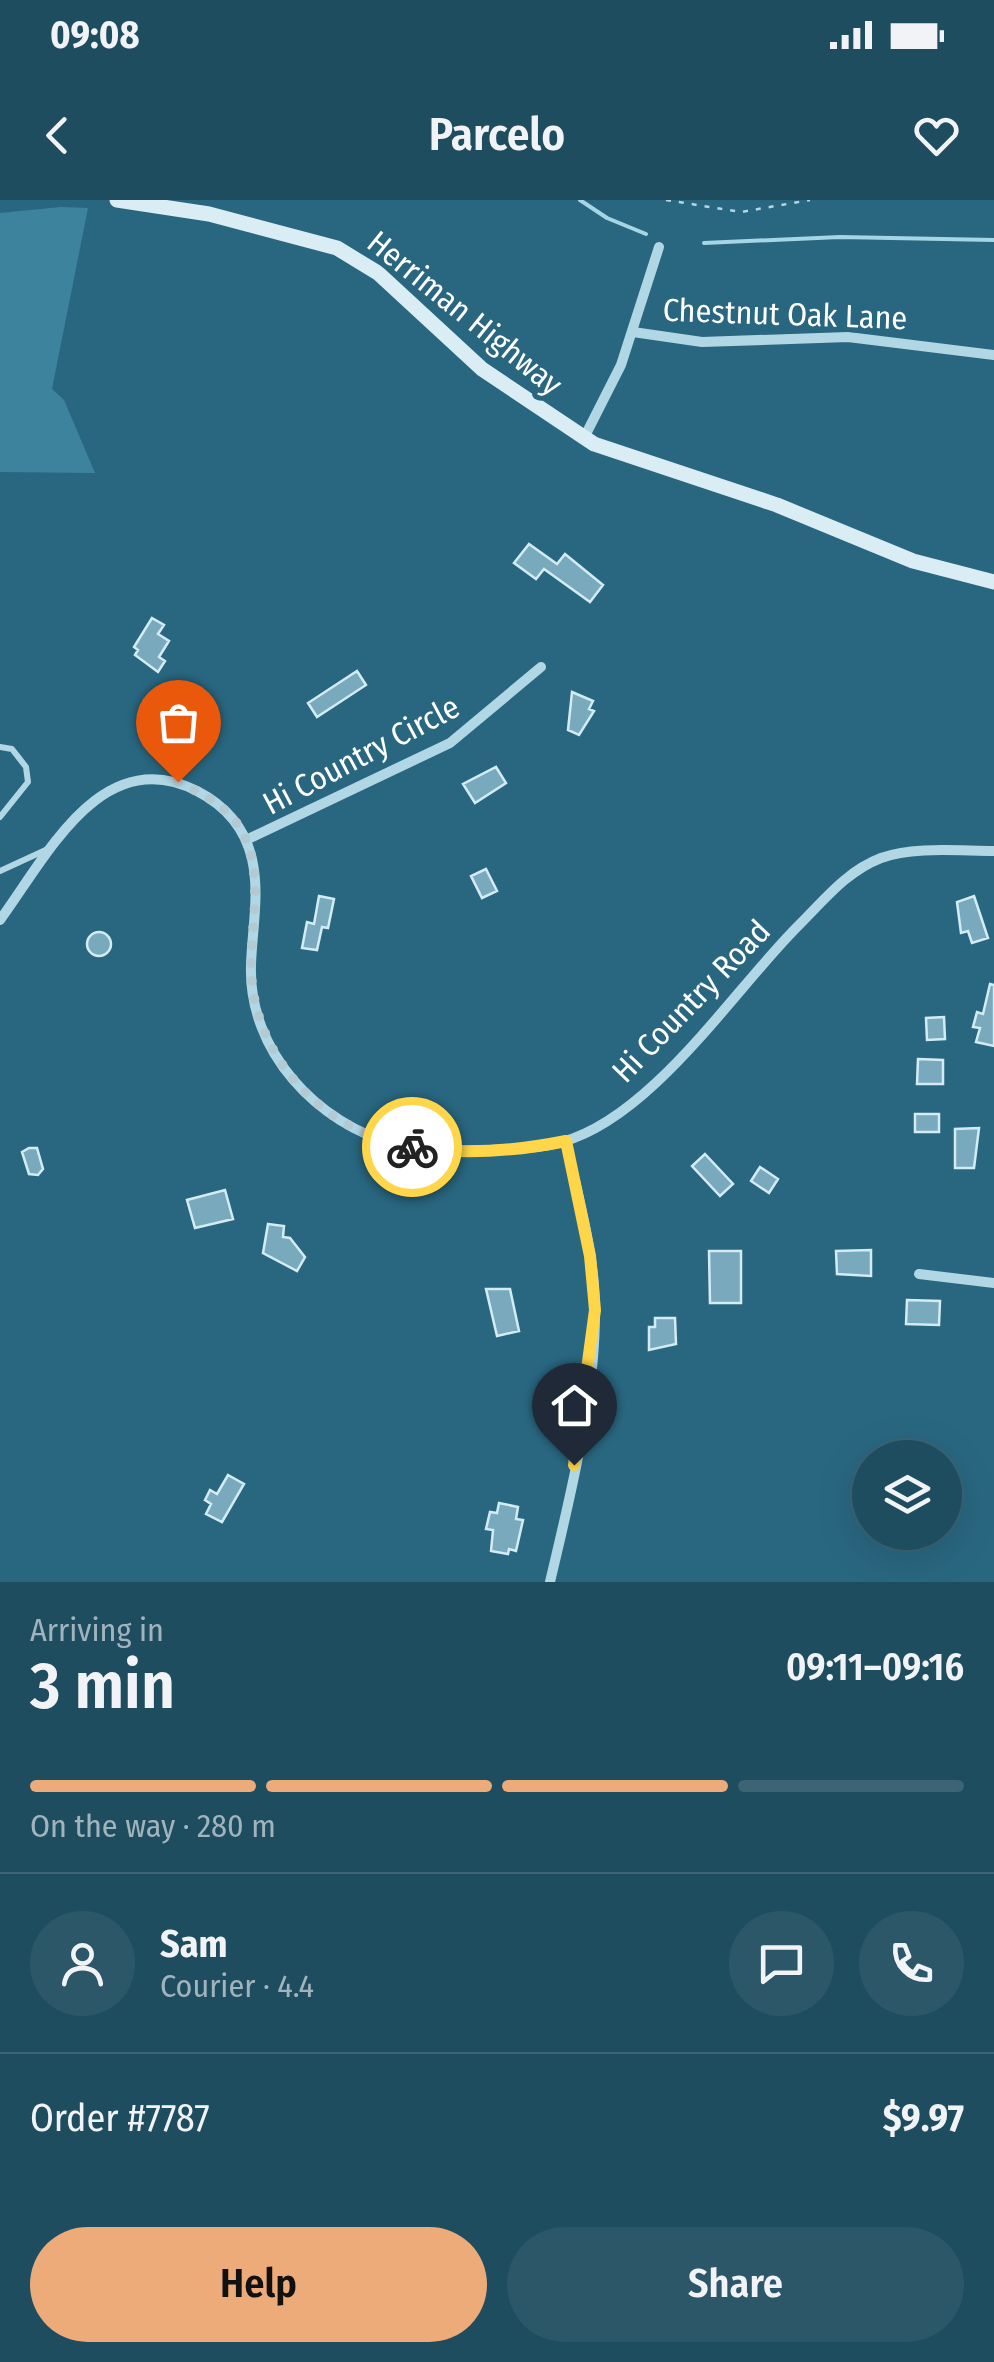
<!DOCTYPE html>
<html lang="en">
<head>
<meta charset="utf-8">
<style>
	:root { --surface:#1f4d60; --page:#2c5769; --text:#f1f3f6; --muted:#a1b4bd; --line:#3c6475; --accent:#ecab78 }
	body { margin:0; font-family:"Fira Sans Condensed",sans-serif; background:var(--page); color:var(--text); height:100vh; display:flex; flex-direction:column; font-size:38px; white-space:nowrap }
	* { box-sizing:border-box; margin:0 }
	p { font-size:32px; color:var(--muted) }
	.icon { flex:none; width:55px; height:55px; fill:none; stroke:currentColor; stroke-width:2; stroke-linecap:round; stroke-linejoin:round }
	.map { position:relative; height:1382px; overflow:hidden }
	.side { display:flex; flex-direction:column; background:var(--surface); flex:1 }
	.side>* { flex:none }
	.tools { position:absolute; left:852px; top:1240px; display:grid; gap:20px }
	.tools a { display:grid; place-items:center; width:110px; height:110px; border-radius:50%; background:var(--surface); box-shadow:0 10px 40px #0002,0 0 0 2px var(--line); font-size:50px }
	.pin { position:absolute; display:grid; place-items:center; width:85px; height:85px; color:#fff; margin:-102px -42px; border-radius:50% 50% 50% 0; rotate:-45deg; box-shadow:0 0 10px #0007 }
	.pin .icon { rotate:45deg }
	.courier { position:absolute; display:grid; place-items:center; width:100px; height:100px; margin:-50px; border:8px solid #ffd54a; border-radius:50%; background:#fff; color:#222; box-shadow:0 2px 12px #0007 }
	.head em { font-style:normal; font-weight:600 }
	.head div { display:flex; flex-direction:column-reverse }
	.head { display:flex; align-items:center; justify-content:space-between; height:170px; padding:0 30px }
	h1 { font-size:65px; font-weight:600; line-height:75px }
	.bar { display:grid; grid-template-columns:repeat(4,1fr); gap:15px 10px; align-content:center; height:120px; padding:0 30px }
	.bar i { height:12px; border-radius:8px; background:var(--line) }
	.bar .on { background:var(--accent) }
	.bar p { grid-column:span 4 }
	.line { display:flex; align-items:center; gap:25px; padding:0 30px; border-top:2px solid var(--line) }
	.line div { flex:1 }
	.round { display:grid; place-items:center; flex:none; width:105px; height:105px; border-radius:52px; background:var(--page) }
	.cta { display:flex; gap:20px; margin-top:auto; padding:20px 30px }
	.cta a { flex:1; height:115px; border-radius:60px; background:var(--accent); color:#111; font-size:40px; font-weight:600; line-height:115px; text-align:center }
	.cta a+a { background:var(--page); color:var(--text) }
	.status { display:flex; justify-content:space-between; align-items:center; height:70px; padding:0 50px; background:var(--surface); direction:ltr }
	.status svg { height:28px; fill:currentColor }
	header { display:flex; justify-content:space-between; align-items:center; height:130px; padding:0 30px; background:var(--surface); font-size:45px; font-weight:600 }
	.map>svg:first-child { display:block }
	.green { fill:#3e839d }
	.lines { fill:none; stroke-linecap:round; stroke-linejoin:round }
	.stream { stroke:#a6d5e5; stroke-width:4 }
	.building { fill:#79a9bc; stroke:#d3ecf4; stroke-width:2.5 }
	.path { stroke:#b1d7e5; stroke-width:2.5; stroke-dasharray:5 8; stroke-linecap:butt }
	.lane { stroke:#b1d7e5; stroke-width:6 }
	.street { stroke:#b1d7e5; stroke-width:10 }
	.secondary { stroke:#daedf5; stroke-width:15 }
	.done { stroke:#b4cad3; stroke-width:10; stroke-dasharray:0 18 }
	.route { stroke:#ffd54a; stroke-width:12 }
	.labels { text-anchor:middle; dominant-baseline:central; stroke-width:10; stroke-linejoin:round; paint-order:stroke }
	.street-label { font-size:32px; fill:#fff; stroke:#296780 }
</style>
</head>
<body>
<div class="status"><b>09:08</b><svg viewBox="0 0 49 12"><path d="M0 12V9h3v3zM5 12V6h3v6zM10 12V3h3v9zM15 12V0h3v12zM26 1h20v11H26zM47 4h2v5h-2z"/></svg></div>
<header><svg class="icon" aria-label="back" viewBox="0 0 24 24"><path d="M15 5l-7 7 7 7"/></svg>Parcelo<svg class="icon" aria-label="heart" viewBox="0 0 24 24"><path d="M12 20l-8-8c-3-5 5-10 8-4 3-6 11-1 8 4z"/></svg></header>
<div class="map">
<svg width="994" height="1382" viewBox="0 0 994 1382">
	<rect width="100%" height="100%" fill="#296780"/>
	<path class="green" d="M61,7l27,1 -36,181 12,11 31,73 -95,-1v-259z"/>
	<g class="lines">
		<path class="stream" d="M580,0l27,18 39,16
			M704,43l136,-6 154,3"/>
	</g>
	<path class="building" d="M529,344l28,20 8,-10 38,31 -13,17 -46,-33 -8,10 -22,-16z
		M152,418l12,7 -6,9 11,7 -10,16 6,4 -7,11 -23,-17 3,-5 -4,-3z
		M357,471l9,14 -49,32 -9,-14z
		M572,492l21,9 -4,8 5,2 -15,24 -11,-5z
		M496,567l10,16 -31,20 -12,-19z
		M486,669l11,22 -15,7 -11,-22z
		M319,696l15,3 -6,29 -6,-1 -5,23 -15,-2 5,-26 7,2z
		M974,696l14,42 -16,5 -4,-12 -7,2 -4,-31z
		M87 744a12 12 0 1 1 24 0a12 12 0 1 1-24 0Z
		M990,784l4,1v61l-18,-4 4,-14 -7,-1 4,-15 6,2z
		M944,817l1,22 -18,1 -1,-22z
		M918,859l25,1v24h-26z
		M915,914h24v18h-24z
		M979,928l-5,40h-19v-39z
		M29,948h8l6,21 -5,6 -9,-1 -7,-22z
		M705,954l28,30 -13,12 -28,-30z
		M760,967l18,12 -9,14 -18,-12z
		M225,990l8,29 -38,9 -8,-28z
		M268,1024l16,2 -1,11 7,1 15,19 -8,14 -34,-18z
		M871,1050v26l-34,-2 -1,-23z
		M709,1051h32v52h-31z
		M486,1089h24l9,42 -22,5z
		M907,1100l33,1 -1,24 -33,-1z
		M655,1118h20l1,26 -27,6v-23h6z
		M228,1275l16,9 -22,38 -16,-8 5,-10 -6,-4 5,-10 7,4z
		M499,1303l19,4 -2,12 7,1 -7,31 -7,-2 -1,5 -17,-3 2,-21 -7,-1 4,-17 7,1z"/>
	<g class="lines">
		<path class="path" d="M666,0l75,12 69,-12"/>
		<path class="lane" d="M0,547l12,2 14,18 2,15 -28,35
			M0,671l50,-23"/>
		<path class="street" d="M633,132l69,10 146,-5 146,18
			M584,238l37,-73 38,-118
			M246,640l204,-97 91,-76
			M0,720c47,-64 102,-178 197,-129 29,15 48,37 55,68 8,35 0,71 -1,106 -3,86 66,159 146,180 29,7 61,6 90,5 26,-1 51,-1 75,-8 91,-25 173,-154 238,-218 25,-25 47,-53 81,-66 32,-12 79,-7 113,-7
			M919,1074l75,9
			M550,1382c21,-90 51,-205 44,-297 -4,-48 -18,-97 -28,-144"/>
		<path class="secondary" d="M117,0l92,14 128,34 41,25 104,96 112,75 183,61 136,56 81,21"/>
	</g>
	<g class="lines">
		<path class="done" d="M178,582c28,13 56,28 68,58 17,42 5,86 5,129 2,89 74,165 161,178"/>
		<path class="route" d="M412,947c51,8 104,4 154,-6l24,115 5,54 -21,155"/>
	</g>
	<g class="labels">
		<g class="street-label">
			<text transform="translate(465 113) rotate(39)">Herriman Highway</text>
			<text transform="translate(785 114) rotate(2)">Chestnut Oak Lane</text>
			<text transform="translate(361 555) rotate(-28)">Hi Country Circle</text>
			<text transform="translate(691 801) rotate(-46)">Hi Country Road</text>
		</g>
	</g>
</svg>
<div class="tools">
<a><svg class="icon" aria-label="layers" viewBox="0 0 24 24"><path d="M12 4l9 5-9 5-9-5zM3 14l9 5 9-5"/></svg></a>
</div>
<div class="pin" style="left:178px;top:582px;background:#ea580c"><svg class="icon" aria-label="bag" viewBox="0 0 24 24"><path d="M5 8h14l-1 12H6zM9 8a3 3 0 0 1 6 0"/></svg></div>
<div class="pin" style="left:574px;top:1265px;background:#1f2937"><svg class="icon" aria-label="home" viewBox="0 0 24 24"><path d="M3 11l9-7 9 7M6 9v11h12V9"/></svg></div>
<div class="courier" style="left:412px;top:947px"><svg class="icon" aria-label="bike" viewBox="0 0 24 24"><circle cx="6" cy="16" r="4"/><circle cx="18" cy="16" r="4"/><path d="M6 16l4-8h5l3 8M10 8l3 8H6M13 5h3"/></svg></div>
</div>
<section class="side">
<div class="head"><div><h1>3 min</h1><p>Arriving in</p></div><em>09:11–09:16</em></div>
<div class="bar"><i class="on"></i><i class="on"></i><i class="on"></i><i></i><p>On the way · 280 m</p></div>
<div class="line" style="height:180px"><a class="round"><svg class="icon" aria-label="person" viewBox="0 0 24 24"><circle cx="12" cy="8" r="4"/><path d="M4 21q1-7 8-7t8 7"/></svg></a><div><b>Sam</b><p>Courier · 4.4</p></div><a class="round"><svg class="icon" aria-label="chat" viewBox="0 0 24 24"><path d="M4 5h16v11H9l-5 4z"/></svg></a><a class="round"><svg class="icon" aria-label="phone" viewBox="0 0 24 24"><path d="M5 4h4l2 5-3 2q2 4 5 5l2-3 5 2v4C11 20 4 13 5 4z"/></svg></a></div>
<div class="line" style="height:130px"><div>Order #7787</div><b>$9.97</b></div>
<div class="cta"><a>Help</a><a>Share</a></div>
</section>
</body>
</html>
